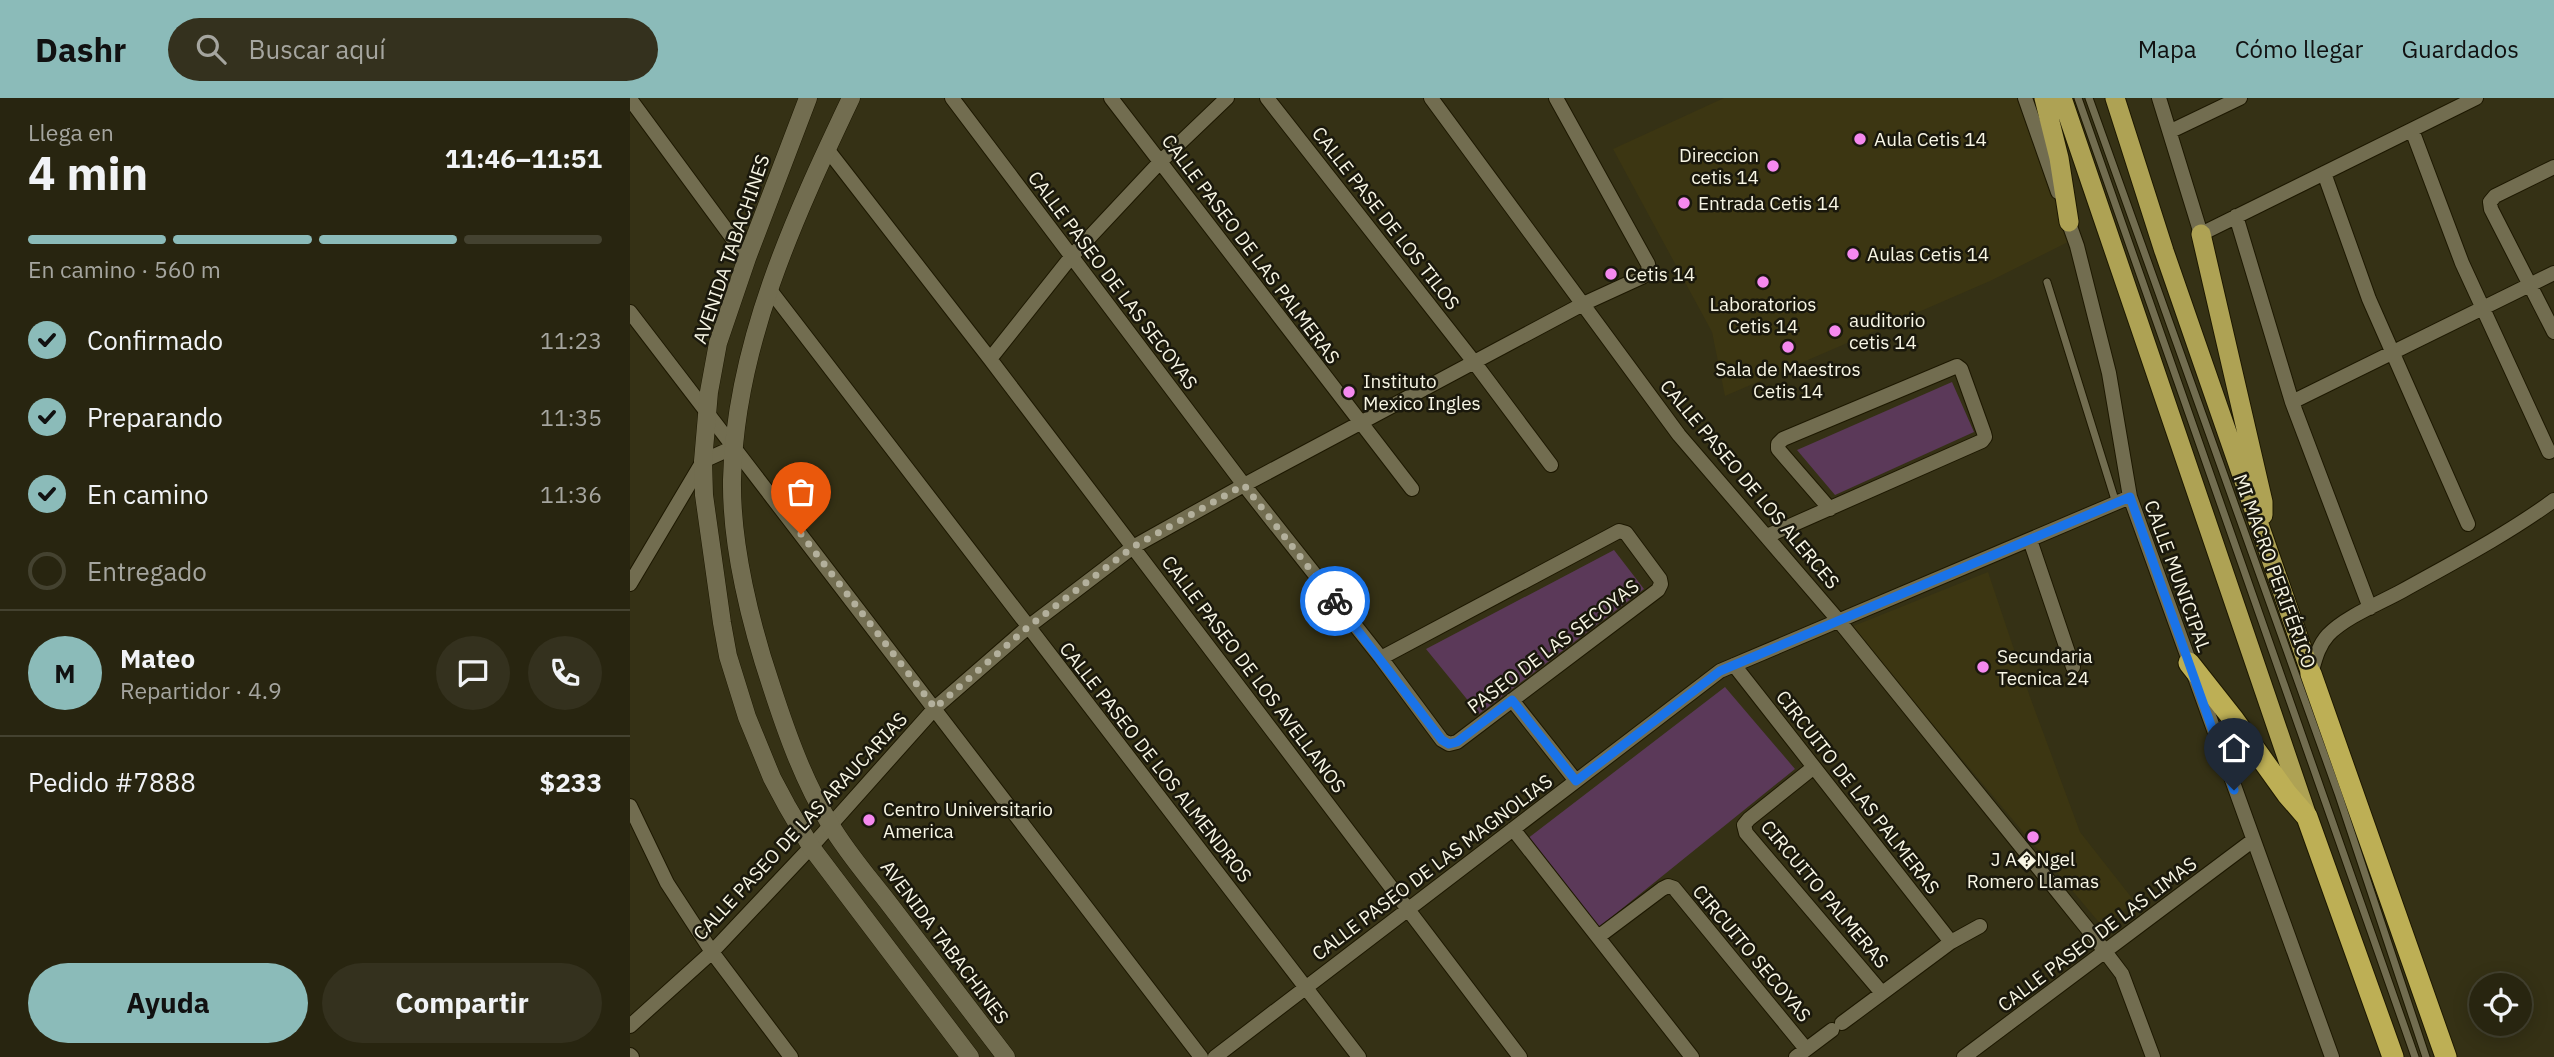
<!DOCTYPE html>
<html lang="es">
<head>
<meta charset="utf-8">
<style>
	:root { --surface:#282510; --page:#34311e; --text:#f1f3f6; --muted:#a5a59f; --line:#444230; --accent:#8bbbb9 }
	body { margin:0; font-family:"IBM Plex Sans",sans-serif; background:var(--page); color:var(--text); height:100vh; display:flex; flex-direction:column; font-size:26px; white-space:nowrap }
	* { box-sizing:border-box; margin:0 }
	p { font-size:23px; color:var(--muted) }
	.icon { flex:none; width:38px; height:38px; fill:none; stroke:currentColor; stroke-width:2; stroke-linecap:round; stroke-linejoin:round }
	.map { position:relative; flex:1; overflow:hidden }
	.panel { display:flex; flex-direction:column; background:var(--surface); width:630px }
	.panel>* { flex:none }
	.tools { position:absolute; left:1839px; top:875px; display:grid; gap:14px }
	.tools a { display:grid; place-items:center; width:63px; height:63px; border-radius:50%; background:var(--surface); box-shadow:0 4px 18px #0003,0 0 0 2px var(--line); font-size:35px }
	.pin { position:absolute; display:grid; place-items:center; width:60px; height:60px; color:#fff; margin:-72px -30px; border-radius:50% 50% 50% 0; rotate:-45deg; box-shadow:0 0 7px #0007 }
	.pin .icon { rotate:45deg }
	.courier { position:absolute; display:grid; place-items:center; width:70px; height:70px; margin:-35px; border:5px solid #1a73e8; border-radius:50%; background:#fff; color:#222; box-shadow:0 2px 9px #0007 }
	.headline em { font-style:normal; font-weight:800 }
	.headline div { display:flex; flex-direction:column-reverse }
	.headline { display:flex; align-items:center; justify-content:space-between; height:119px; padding:0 28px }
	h1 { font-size:46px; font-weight:800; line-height:52px }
	.bar { display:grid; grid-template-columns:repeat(4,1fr); gap:10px 7px; align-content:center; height:84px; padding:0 28px }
	.bar i { height:9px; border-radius:5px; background:var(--line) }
	.bar .current { background:var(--accent) }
	.bar p { grid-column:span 4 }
	.line { display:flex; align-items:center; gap:18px; padding:0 28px; border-top:2px solid var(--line) }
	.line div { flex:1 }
	.round { display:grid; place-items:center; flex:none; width:74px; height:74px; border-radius:37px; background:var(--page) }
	ol { padding:0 28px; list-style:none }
	li { display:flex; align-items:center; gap:21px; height:77px }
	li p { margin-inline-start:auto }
	li .icon { padding:7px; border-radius:50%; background:var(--accent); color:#111; stroke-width:4 }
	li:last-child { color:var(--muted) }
	li i { width:38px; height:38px; border:4px solid var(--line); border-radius:50% }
	.button { display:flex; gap:14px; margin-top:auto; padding:14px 28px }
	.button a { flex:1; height:80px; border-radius:42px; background:var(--accent); color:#111; font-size:28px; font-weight:800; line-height:80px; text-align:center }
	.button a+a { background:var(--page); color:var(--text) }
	header { display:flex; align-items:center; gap:42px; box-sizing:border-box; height:98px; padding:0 35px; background:var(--accent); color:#111 }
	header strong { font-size:33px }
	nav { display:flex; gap:38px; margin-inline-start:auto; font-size:24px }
	.search { width:490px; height:63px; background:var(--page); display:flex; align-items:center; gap:18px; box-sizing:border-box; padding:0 24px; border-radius:38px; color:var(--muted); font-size:26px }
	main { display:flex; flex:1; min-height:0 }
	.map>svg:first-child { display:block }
	.built { fill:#3c3612 }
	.green { fill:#5b3959 }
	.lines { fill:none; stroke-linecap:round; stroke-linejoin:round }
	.service-casing { stroke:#1d1800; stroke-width:9 }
	.minor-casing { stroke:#1d1800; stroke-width:16 }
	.tertiary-casing { stroke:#1d1800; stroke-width:19 }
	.trunk-casing { stroke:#1d1800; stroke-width:21 }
	.motorway-casing { stroke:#1d1800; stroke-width:23 }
	.service { stroke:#726d50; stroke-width:7 }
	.minor { stroke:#726d50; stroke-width:14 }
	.tertiary { stroke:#726d50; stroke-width:18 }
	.trunk { stroke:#aea254; stroke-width:19 }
	.motorway { stroke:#bdaf55; stroke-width:21 }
	.done { stroke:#b3b09c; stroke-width:7; stroke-dasharray:0 12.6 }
	.route { stroke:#1a73e8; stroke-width:9 }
	.poi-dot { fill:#f589ef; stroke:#1a180c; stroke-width:2.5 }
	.labels { text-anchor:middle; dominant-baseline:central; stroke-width:5; stroke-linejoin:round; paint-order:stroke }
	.poi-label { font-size:19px; fill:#f7f5e4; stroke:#1a180c; text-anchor:start }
	.street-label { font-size:19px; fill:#f7f5e4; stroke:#1a180c }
</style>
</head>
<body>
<header>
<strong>Dashr</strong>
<div class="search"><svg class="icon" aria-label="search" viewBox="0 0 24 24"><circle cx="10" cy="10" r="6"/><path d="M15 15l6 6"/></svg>Buscar aquí</div>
<nav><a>Mapa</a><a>Cómo llegar</a><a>Guardados</a></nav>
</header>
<main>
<section class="panel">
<div class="headline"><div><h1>4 min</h1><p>Llega en</p></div><em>11:46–11:51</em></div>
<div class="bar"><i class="current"></i><i class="current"></i><i class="current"></i><i></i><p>En camino · 560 m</p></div>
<ol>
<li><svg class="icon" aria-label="check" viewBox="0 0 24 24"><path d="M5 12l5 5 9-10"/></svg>Confirmado<p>11:23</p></li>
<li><svg class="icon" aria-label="check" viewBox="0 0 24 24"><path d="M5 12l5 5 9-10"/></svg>Preparando<p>11:35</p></li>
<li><svg class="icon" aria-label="check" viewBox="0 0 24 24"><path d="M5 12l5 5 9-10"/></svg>En camino<p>11:36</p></li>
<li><i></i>Entregado</li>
</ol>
<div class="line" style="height:126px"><b class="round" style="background:var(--accent);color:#111">M</b><div><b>Mateo</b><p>Repartidor · 4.9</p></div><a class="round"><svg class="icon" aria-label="chat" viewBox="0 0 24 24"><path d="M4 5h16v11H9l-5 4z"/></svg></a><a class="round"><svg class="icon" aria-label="phone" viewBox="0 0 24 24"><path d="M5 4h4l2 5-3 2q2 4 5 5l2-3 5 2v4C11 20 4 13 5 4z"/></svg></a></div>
<div class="line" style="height:91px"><div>Pedido #7888</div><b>$233</b></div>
<div class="button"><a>Ayuda</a><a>Compartir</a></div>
</section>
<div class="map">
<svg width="1924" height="959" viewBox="0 0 1924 959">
	<rect width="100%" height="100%" fill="#353115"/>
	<path class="built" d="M1094,0h293l53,143 -80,40 -265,115 -13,-64 -99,-183z
		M1358,474l42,125 50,135 55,70 -33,24 -251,-299z"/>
	<path class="green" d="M1322,284l22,50 -139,63 -38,-45z
		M984,452l30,39 -165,125 -53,-65z
		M1095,589l70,82 -197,159 -71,-89z"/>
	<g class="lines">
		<g class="service-casing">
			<path id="service" d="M1448,0l337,959
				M1459,0l249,695 88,264
				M1417,184l69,221"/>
		</g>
		<g class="minor-casing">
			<path id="minor" d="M322,0l292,387 137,173 61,82 7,4 8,-2 201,-152 3,-6 -1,-5 -34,-46 -7,-2 -238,127
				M481,0l301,391
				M637,0l207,264 77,103
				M801,0l248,337 160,186 252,312 31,41 31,83
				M1395,0l33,94
				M1529,0l42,136 275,-136
				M0,1l117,159
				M1782,32l50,133 87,189
				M1541,33l69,-33
				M197,51l163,210 530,698
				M1924,69l-59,29 -5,6 1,7 63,123
				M1694,75l45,126 99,225
				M1436,117l11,31 32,127 21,124 202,560
				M1606,118l56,186 78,206
				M140,192l589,767
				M0,214l571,745
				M360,261l81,-102 89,-95 67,-64
				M1662,304l262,-129
				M1137,438l215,-95 3,-4 -1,-4 -23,-64 -4,-3 -174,73 -5,5v5l52,60
				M1400,442l43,127
				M0,486l73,-123 31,-14
				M1104,567l217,277
				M1681,576c4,-14 7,-28 17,-39 17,-18 52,-32 74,-44 52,-29 104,-56 152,-91
				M882,602l64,81
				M1184,669l-65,52 -5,6 2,8 136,160
				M0,708l37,77 45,69 79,105
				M883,731l179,228
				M968,839l64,-48 6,-3 6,2 132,161
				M1212,925l109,-81 29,-16
				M0,928l82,-74 99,-105 124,-139 93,-81 105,-80 111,-62 339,-181 59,-27 7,-6 -1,-7 -92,-166
				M0,957l2,2
				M585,959l505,-386 410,-174
				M1166,959l36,-27
				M1334,959l288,-216"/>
		</g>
		<g class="tertiary-casing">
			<path id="tertiary" d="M178,0l-61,160 -29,85 -9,49 -6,69 1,34 18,128 6,33 19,61 25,61 15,28 24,41 159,210
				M221,0c-57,120 -116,247 -119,382 -1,66 19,146 40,208 15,46 32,94 58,136 17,29 40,55 60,81 39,51 77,101 116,152"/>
		</g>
		<g class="trunk-casing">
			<path id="trunk" d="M1414,0l15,60 10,64
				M1432,0l245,718
				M1485,0l49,153 147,423
				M1571,136l62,268v13"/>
		</g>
		<g class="motorway-casing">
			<path id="motorway" d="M1559,565l45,57 53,74 20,23 86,240
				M1681,576l135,383"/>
		</g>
		<use href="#service" class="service"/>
		<use href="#minor" class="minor"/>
		<use href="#tertiary" class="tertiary"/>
		<use href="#trunk" class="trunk"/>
		<use href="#motorway" class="motorway"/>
	</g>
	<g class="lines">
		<path class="done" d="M171,436l134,174 93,-81 105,-80 111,-62 91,116"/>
		<path class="route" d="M705,503l107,139 7,4 8,-2 55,-42 64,81 144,-110 410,-174 104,293"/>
	</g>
	<g class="poi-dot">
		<circle cx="1230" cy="41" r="7"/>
		<circle cx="1143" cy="68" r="7"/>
		<circle cx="1054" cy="105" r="7"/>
		<circle cx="1223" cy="156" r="7"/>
		<circle cx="981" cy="176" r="7"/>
		<circle cx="1133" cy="184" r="7"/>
		<circle cx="1205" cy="233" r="7"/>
		<circle cx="1158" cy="249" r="7"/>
		<circle cx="719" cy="294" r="7"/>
		<circle cx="1353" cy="569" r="7"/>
		<circle cx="239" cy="722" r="7"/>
		<circle cx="1403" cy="739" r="7"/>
	</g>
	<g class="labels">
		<g class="poi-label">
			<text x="1244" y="41">Aula Cetis 14</text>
			<text x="1129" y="57" text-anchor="end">Direccion<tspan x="1129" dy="22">cetis 14</tspan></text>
			<text x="1068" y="105">Entrada Cetis 14</text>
			<text x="1237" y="156">Aulas Cetis 14</text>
			<text x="995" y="176">Cetis 14</text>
			<text x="1133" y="206" text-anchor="middle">Laboratorios<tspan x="1133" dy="22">Cetis 14</tspan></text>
			<text x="1219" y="222">auditorio<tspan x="1219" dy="22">cetis 14</tspan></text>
			<text x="1158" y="271" text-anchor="middle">Sala de Maestros<tspan x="1158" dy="22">Cetis 14</tspan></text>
			<text x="733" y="283">Instituto<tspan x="733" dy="22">Mexico Ingles</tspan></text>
			<text x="1367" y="558">Secundaria<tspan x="1367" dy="22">Tecnica 24</tspan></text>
			<text x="253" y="711">Centro Universitario<tspan x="253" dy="22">America</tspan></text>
			<text x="1403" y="761" text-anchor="middle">J A�Ngel<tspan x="1403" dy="22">Romero Llamas</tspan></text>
		</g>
		<g class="street-label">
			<text transform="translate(756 120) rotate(52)">CALLE PASE DE LOS TILOS</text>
			<text transform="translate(101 151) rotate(-71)">AVENIDA TABACHINES</text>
			<text transform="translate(621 151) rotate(53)">CALLE PASEO DE LAS PALMERAS</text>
			<text transform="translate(483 182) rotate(53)">CALLE PASEO DE LAS SECOYAS</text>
			<text transform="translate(1120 386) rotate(50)">CALLE PASEO DE LOS ALERCES</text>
			<text transform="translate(1645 473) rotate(70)">MI MACRO PERIFÉRICO</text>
			<text transform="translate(1548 478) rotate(70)">CALLE MUNICIPAL</text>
			<text transform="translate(923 548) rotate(-37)">PASEO DE LAS SECOYAS</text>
			<text transform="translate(624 576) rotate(53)">CALLE PASEO DE LOS AVELLANOS</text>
			<text transform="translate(526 664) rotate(52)">CALLE PASEO DE LOS ALMENDROS</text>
			<text transform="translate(1228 694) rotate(52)">CIRCUITO DE LAS PALMERAS</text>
			<text transform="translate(170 728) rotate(-47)">CALLE PASEO DE LAS ARAUCARIAS</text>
			<text transform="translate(802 769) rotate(-37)">CALLE PASEO DE LAS MAGNOLIAS</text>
			<text transform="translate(1195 796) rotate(50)">CIRCUITO PALMERAS</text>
			<text transform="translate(1467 836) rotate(-37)">CALLE PASEO DE LAS LIMAS</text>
			<text transform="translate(315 844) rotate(53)">AVENIDA TABACHINES</text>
			<text transform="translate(1122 855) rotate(50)">CIRCUITO SECOYAS</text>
		</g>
	</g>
</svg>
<div class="tools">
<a><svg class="icon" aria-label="locate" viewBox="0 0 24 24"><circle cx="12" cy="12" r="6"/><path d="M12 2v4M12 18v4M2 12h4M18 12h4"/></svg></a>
</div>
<div class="pin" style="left:171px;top:436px;background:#ea580c"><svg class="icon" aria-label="bag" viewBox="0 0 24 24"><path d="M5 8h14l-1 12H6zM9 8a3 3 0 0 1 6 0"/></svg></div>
<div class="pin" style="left:1604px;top:692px;background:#1f2937"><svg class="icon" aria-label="home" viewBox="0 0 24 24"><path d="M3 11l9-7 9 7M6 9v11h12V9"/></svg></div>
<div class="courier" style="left:705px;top:503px"><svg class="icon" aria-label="bike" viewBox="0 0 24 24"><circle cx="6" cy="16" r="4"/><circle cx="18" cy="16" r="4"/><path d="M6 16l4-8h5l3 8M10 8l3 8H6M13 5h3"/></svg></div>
</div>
</main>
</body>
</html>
